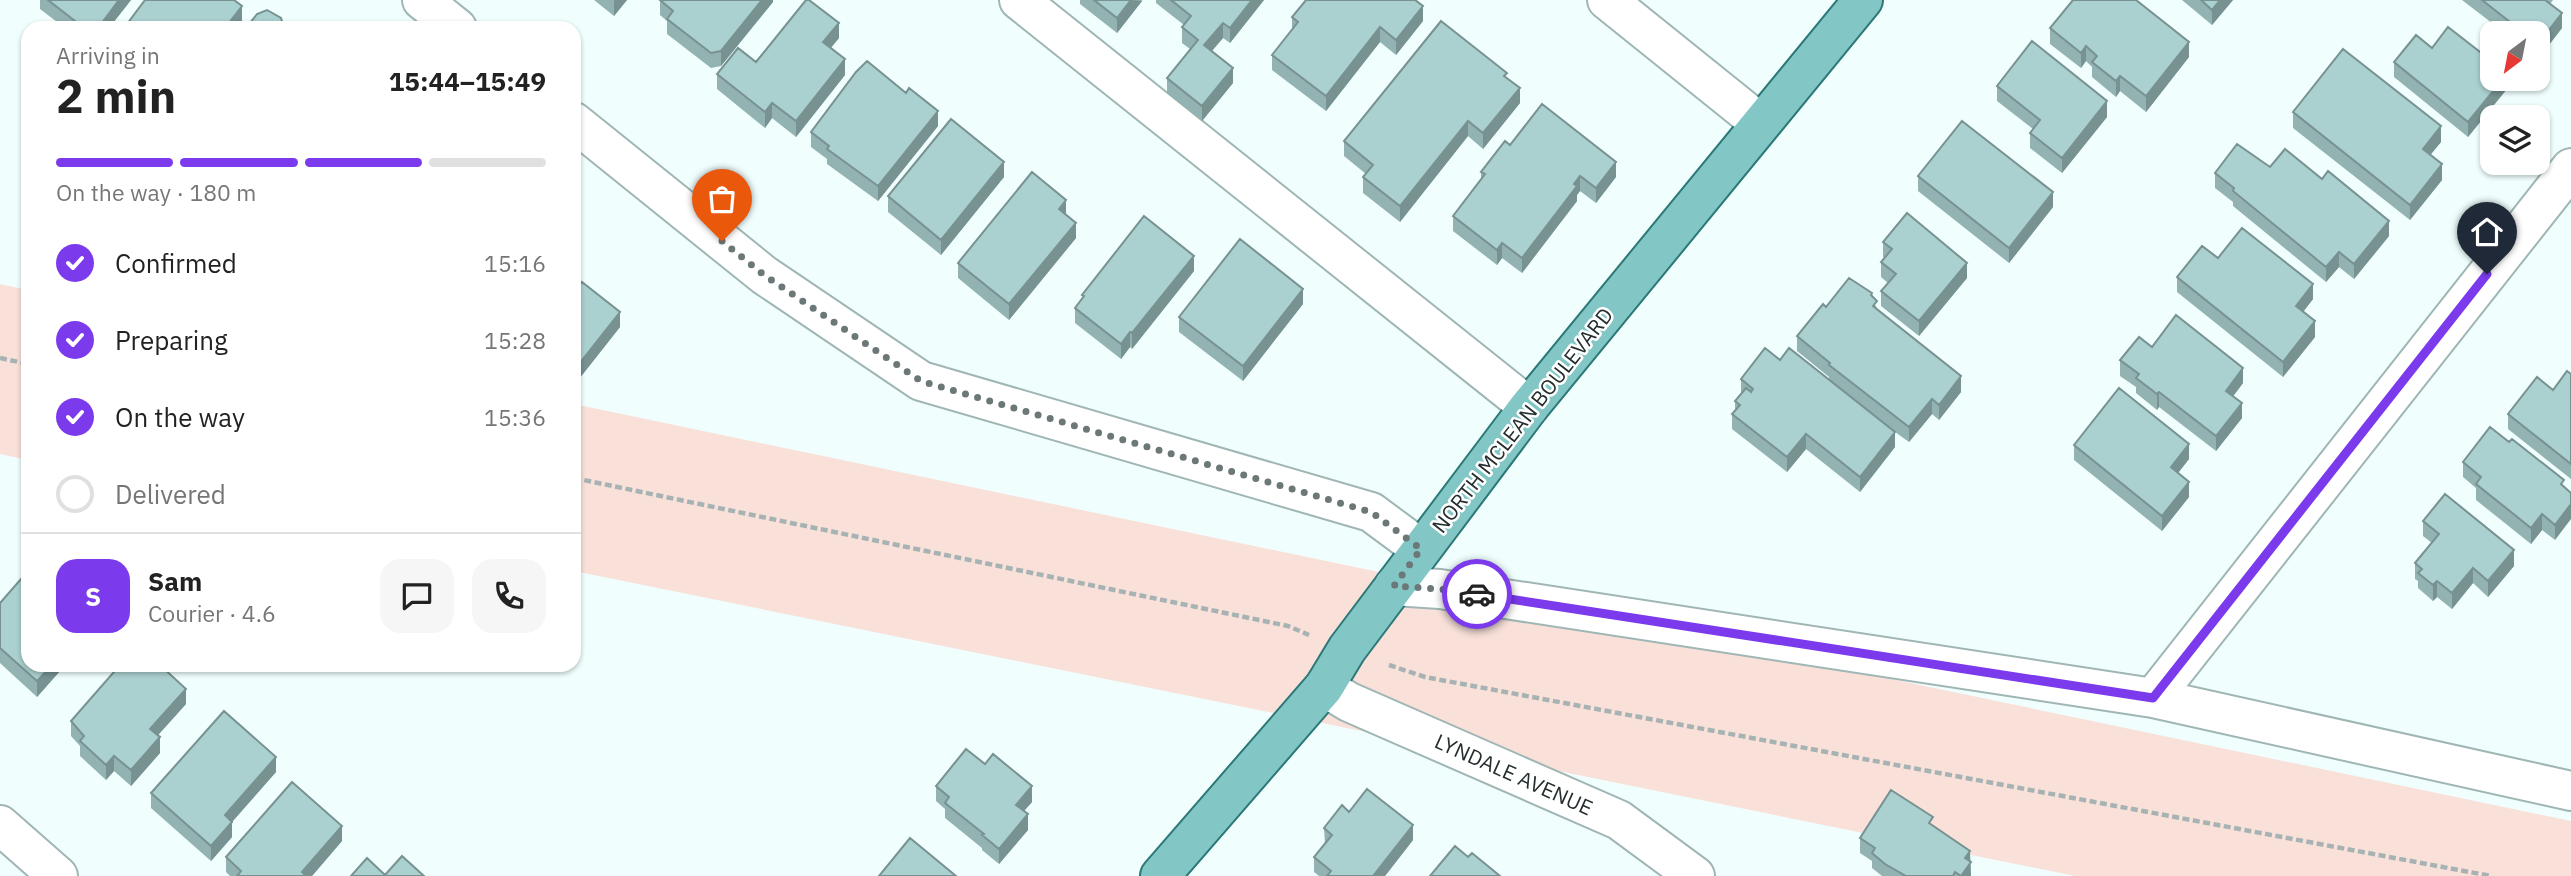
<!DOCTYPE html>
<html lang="en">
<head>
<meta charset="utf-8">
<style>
	:root { --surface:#fff; --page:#f6f6f6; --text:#222; --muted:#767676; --line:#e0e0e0; --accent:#7c3aed }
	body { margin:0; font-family:"IBM Plex Sans",sans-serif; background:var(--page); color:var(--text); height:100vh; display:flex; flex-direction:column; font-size:26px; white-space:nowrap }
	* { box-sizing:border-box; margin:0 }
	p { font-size:23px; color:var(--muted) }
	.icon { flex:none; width:38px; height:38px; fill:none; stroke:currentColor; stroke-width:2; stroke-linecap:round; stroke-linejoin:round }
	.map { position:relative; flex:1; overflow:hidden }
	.details { position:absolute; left:21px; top:21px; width:560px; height:651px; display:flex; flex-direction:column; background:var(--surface); border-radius:21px; box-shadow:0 2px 5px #0004 }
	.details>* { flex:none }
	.needle { width:46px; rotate:212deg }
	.controls { position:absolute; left:2480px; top:21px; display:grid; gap:14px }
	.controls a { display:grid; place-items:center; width:70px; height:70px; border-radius:14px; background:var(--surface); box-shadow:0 2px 5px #0004; font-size:35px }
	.pin { position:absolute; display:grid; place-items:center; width:60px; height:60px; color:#fff; margin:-72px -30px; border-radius:50% 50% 50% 0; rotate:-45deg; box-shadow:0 0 7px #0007 }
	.pin .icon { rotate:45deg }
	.courier { position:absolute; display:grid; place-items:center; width:70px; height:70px; margin:-35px; border:5px solid #7c3aed; border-radius:50%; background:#fff; color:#222; box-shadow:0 2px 9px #0007 }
	.headline em { font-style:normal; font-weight:800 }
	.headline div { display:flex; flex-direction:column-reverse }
	.headline { display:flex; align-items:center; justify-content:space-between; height:119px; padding:0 35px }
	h1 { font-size:46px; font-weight:800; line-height:52px }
	.bar { display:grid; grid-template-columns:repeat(4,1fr); gap:10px 7px; align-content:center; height:84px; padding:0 35px }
	.bar i { height:9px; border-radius:5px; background:var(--line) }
	.bar .selected { background:var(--accent) }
	.bar p { grid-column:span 4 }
	.line { display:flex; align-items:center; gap:18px; padding:0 35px; border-top:2px solid var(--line) }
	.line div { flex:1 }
	.round { display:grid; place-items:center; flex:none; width:74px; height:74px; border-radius:21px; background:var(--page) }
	ol { padding:0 35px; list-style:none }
	li { display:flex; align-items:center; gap:21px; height:77px }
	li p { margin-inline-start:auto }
	li .icon { padding:7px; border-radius:50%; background:var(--accent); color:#fff; stroke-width:4 }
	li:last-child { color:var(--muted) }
	li i { width:38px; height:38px; border:4px solid var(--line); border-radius:50% }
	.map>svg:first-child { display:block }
	.green { fill:#f9e1da }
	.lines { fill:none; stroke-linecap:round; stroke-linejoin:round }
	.minor-casing { stroke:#9fb6b5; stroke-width:42 }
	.major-casing { stroke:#2b7877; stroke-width:42 }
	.path { stroke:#a7b3b3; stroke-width:4.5; stroke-dasharray:7 3.5; stroke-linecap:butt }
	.minor { stroke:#fff; stroke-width:38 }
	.major { stroke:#82c6c5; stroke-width:38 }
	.wall { fill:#92b3b2 }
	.shaded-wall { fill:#779291 }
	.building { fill:#aad0cf; stroke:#779291; stroke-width:2 }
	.done { stroke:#6c7777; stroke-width:7; stroke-dasharray:0 12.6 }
	.route { stroke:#7c3aed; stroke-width:9 }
	.labels { text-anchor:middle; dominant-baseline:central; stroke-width:5; stroke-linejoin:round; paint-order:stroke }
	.street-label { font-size:21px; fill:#252e2e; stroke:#fff }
</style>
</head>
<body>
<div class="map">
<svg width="2571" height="876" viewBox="0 0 2571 876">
	<rect width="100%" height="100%" fill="#f0fefe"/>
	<path class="green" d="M0,284l28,6v170l-28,-6z
		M574,404l1997,417v55h-496l-1501,-305z"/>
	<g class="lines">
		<g class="minor-casing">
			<path id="minor" d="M422,0l35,28
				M1019,0l510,407
				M1607,0l153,123
				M574,122l190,153 157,106 450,131 50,37
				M1394,586l46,3 713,109 418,93
				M1324,687l25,15 270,118 76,56
				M2153,698l418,-530
				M0,825l58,51"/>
		</g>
		<g class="major-casing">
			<path id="major" d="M1160,876l164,-189 23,-38 182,-242 334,-407"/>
		</g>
		<path class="path" d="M0,358l28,6
			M574,478l714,148 21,9
			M1389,665l36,12 1066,199"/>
		<use href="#minor" class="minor"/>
		<use href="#major" class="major"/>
	</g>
	<path class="wall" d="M40,0h91l-22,28h-44l-25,-19z
		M594,0h33l-13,16z
		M660,0h113v2l-52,64 -10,2 -44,-34v-13l-7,-6z
		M1080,0h62v1l-25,32 -37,-29z
		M1156,0h108l-34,43 -7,-5 -11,13 21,32 -31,38 -35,-28v-15l23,-29 -8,-6v-16l2,-2 -28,-22z
		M2182,0h51l-21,25z
		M2462,0h91l-3,4 12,24 -24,31v-26h-33z
		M1292,17l131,4 -27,34 -16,-13 -54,69 -54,-41v-15l20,-26z
		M2050,28l139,29 -43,55 -26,-21 -4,6 -24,-20v-10l-6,-6 -5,7 -31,-24z
		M839,38l-8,10 14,27 -49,62 -24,-19 -7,10 -48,-39v-15z
		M2432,48l60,31h23l-47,58 -74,-60v-15z
		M1507,78l13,25 -37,46 -15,-13 -68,86 -37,-29v-16l3,-3 -22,-18v-15z
		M1997,86l110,31 -45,56 -32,-25v-15l3,-4 -36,-28z
		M2293,112l148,30 -11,13 12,25 -32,40 -117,-92z
		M938,126l-60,75 -51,-37v-5l-16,-12v-15z
		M1510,145l106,32 -20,26 -16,-12 -3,4v6l-55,72 -20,-15 -5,7 -44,-34v-15l28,-37v-7z
		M2270,167l52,12 67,57 -35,43 -15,-12 -13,15 -93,-76v-4l-18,-14v-15z
		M1918,176l135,31 -44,56 -91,-72z
		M1004,177l-63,78 -53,-43v-16z
		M1066,215l10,23 -67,82 -51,-42v-15z
		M1883,242l84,36 -48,58 -38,-30v-15l7,-8 -7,-6v-15l4,-4 -2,-1z
		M2218,258l95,41 -10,13 12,25 -32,40 -106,-85v-15z
		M1194,271l-62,78 -2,-2 -9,12 -46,-36v-15l7,-9v-4z
		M574,285l46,42 -41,52 -5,-4z
		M1872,297l5,12 84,83 -22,28 -7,-6 -23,28 -14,-10v15l-35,45 -54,-43 -19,23 -55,-43v-15l3,-4v-9l6,-7v-15l39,-19 49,19v-2l-32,-26v-15l29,-29z
		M1303,304l-60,77 -64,-49v-15z
		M2152,347l91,36 -10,13 9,22 -26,33 -57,-44 -2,3 -21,-17v-6l-16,-11v-16z
		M2571,374v105l-63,-50v-15l45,-24z
		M2074,445l115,14 -11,14 11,24 -27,34 -88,-71z
		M2463,462l101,25 -9,53 -13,-10 -11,14 -55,-44v-12l-13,-11z
		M2423,521l91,45 -26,31 -15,-14 -21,26 -15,-12 -4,4 -15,-13v-7l-3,-2v-16l17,-20 -9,-7z
		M0,603l60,62v6l-23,26 -37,-34z
		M186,704l-28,31 2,18 -29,33 -17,-15 -8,9 -26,-24v-10l-9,-10v-15z
		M276,772l-44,50v15l-21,24 -60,-53v-15z
		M936,786l96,16 -8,9 4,19 -29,34 -17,-14v-2l-37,-30v-9l-9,-8z
		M1349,812l64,28 -28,36h-66l-5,-4v-15l11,-13 -1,-16z
		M1933,826l37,35 1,15h-89l-10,-8v-7l-12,-8v-15z
		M342,841l-30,35h-82l-4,-4v-15z"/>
	<path class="shaded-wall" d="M119,0h12l-22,28h-11z
		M615,0h12l-13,16v-15z
		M762,0h11v2l-52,64v-15z
		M1131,0l11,1 -25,32v-15z
		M1252,0h12l-34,43v-15z
		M2220,0h13l-21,25v-15z
		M242,6v15l-6,7h-11z
		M1423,6v15l-27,34v-15z
		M2562,13v15l-24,31v-15z
		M839,23v15l-16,19v-15z
		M1223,23v15l-19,22v-15z
		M1380,27v15l-54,69v-15z
		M2189,42v15l-43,55v-16z
		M2086,46v15l-5,7v-15z
		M845,59v16l-49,62v-16z
		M1233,68v15l-31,38v-15z
		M2120,76v15l-4,6v-16z
		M2503,79h12l-47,58v-15z
		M1520,88v15l-37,46v-16z
		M2107,101v16l-45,56v-15z
		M772,103v15l-7,10v-16z
		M938,111v15l-60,75v-15z
		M1468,121v15l-68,86v-16z
		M2441,126v16l-18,22v-15z
		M1004,162v15l-63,78v-15z
		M1616,162v15l-20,26v-15z
		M2442,164v16l-32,40v-15z
		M1580,176v15l-3,4v6l-55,72v-15z
		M2053,192v15l-44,56v-15z
		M1066,200v15l-7,-6z
		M2389,221v15l-35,43v-15z
		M1076,223v15l-67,82v-16z
		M1502,243v15l-5,7v-15z
		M2339,252v15l-13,15v-15z
		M1194,256v15l-62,78v-16z
		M1967,263v15l-48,58v-15z
		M2313,284v15l-17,22v-15z
		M1303,289v15l-60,77v-15z
		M620,312v15l-41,52v-15z
		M2315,321v16l-32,40v-15z
		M1130,332v15l-9,12v-15z
		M2243,368v15l-17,23v-15z
		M1961,376v16l-22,28v-15z
		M2159,392v15l-2,3v-16z
		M1932,399v15l-23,28v-15z
		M2242,403v15l-26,33v-15z
		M1895,432v15l-35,45v-15z
		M1806,434v15l-19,23v-15z
		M2189,444v15l-18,23v-15z
		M2189,482v15l-27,34v-15z
		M2571,504v15l-16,21v-15z
		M2542,514v16l-11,14v-16z
		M2514,550v16l-26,31v-16z
		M2473,568v15l-21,26v-16z
		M2437,581v16l-4,4v-16z
		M52,665h8v6l-23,26v-16z
		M186,689v15l-36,40v-15z
		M160,737v16l-29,33v-16z
		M114,756v15l-8,9v-15z
		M276,757v15l-44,50v15l-21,24v-15l14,-31z
		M1032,786v16l-16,18v-15z
		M1028,814v16l-29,34v-15z
		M1413,825v15l-28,36h-12z
		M342,826v15l-30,35h-10v-4z
		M1970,851l1,25h-10l4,-18z"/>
	<path class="building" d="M48,0h71l-21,28h-14z
		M145,0h89l8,6 -17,22h-101z
		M660,0h102l-41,51 -10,2 -44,-34 6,-8z
		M806,0h3l30,23 -16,19 22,17 -49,62 -24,-18 -7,9 -48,-38 21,-26 18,14z
		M1094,0h37l-14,18z
		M1171,0h81l-22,28 -7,-5 -19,22 29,23 -31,38 -35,-28 31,-38 -16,-13 9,-11z
		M1306,0h109l8,6 -27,34 -16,-13 -54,69 -54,-41 26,-33 -6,-5z
		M2073,0h63l53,42 -43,54 -26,-20 -4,5 -24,-19 5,-6 -11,-10 -5,7 -31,-25z
		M2201,0h19l-8,10z
		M2482,0h63l17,13 -24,31v-11h-14z
		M267,10l14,8 3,10h-38l11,-14z
		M1441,21l66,52 -3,3 16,12 -37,45 -15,-12 -68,85 -37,-29 10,-12 -29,-24z
		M2448,27l36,28 8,-10v34h11l-35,43 -74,-60 22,-27 16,13z
		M2032,41l75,60 -45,57 -32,-25 10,-13 -43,-34z
		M2343,49l98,77 -18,23 19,15 -32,41 -117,-93z
		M867,61l39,32 3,-5 29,23 -60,75 -51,-37 2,-3 -18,-14 45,-60z
		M1542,104l74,58 -20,26 -16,-12 -6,8 3,2 -55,72 -20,-15 -5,7 -44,-34 32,-42 -4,-2 24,-31 5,4z
		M951,119l53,43 -63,78 -53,-44z
		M1962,121l91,71 -44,56 -91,-72z
		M2237,144l33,23 15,-18 37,30 6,-8 61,50 -35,43 -15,-12 -13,15 -93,-76 1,-3 -19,-15z
		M1032,172l34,28 -7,9 17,14 -67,81 -51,-41z
		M1907,213l60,50 -48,58 -38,-30 15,-17 -15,-12 11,-13 -9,-7z
		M1144,216l50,40 -62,77 -2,-1 -9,12 -46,-36 9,-12 -2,-1z
		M2242,228l71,56 -17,22 19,15 -32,41 -106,-85 25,-31 16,12z
		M1240,239l63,50 -60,77 -64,-49z
		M1849,278l23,15 -1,2 6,6 -4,5 88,70 -22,29 -7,-6 -23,28 -80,-62 1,-2 -33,-27 26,-32 3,3z
		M582,282l38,30 -41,52 -5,-4v-75l3,3z
		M2176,315l67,53 -17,23 16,12 -26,33 -57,-44 -2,2 -21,-16 3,-4 -19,-14 19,-23 13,10z
		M1765,348l15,12 9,-12 106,84 -35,45 -54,-43 -19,23 -55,-43 8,-9 -5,-4 11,-13 5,4 2,-3 -12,-10z
		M2567,371l4,3v90l-63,-50 29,-37 16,13z
		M2119,388l70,56 -18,23 18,15 -27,34 -88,-71z
		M2490,427l19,15 3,-3 52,41 -3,4 10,9v11l-16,21 -13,-11 -11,14 -55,-44 5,-7 -18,-15z
		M2445,494l69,56 -26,31 -15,-13 -21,25 -15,-12 -4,4 -15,-12 4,-4 -7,-6 24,-29 -16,-13z
		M28,571v94h24l-15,16 -37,-33v-45z
		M120,665h40l26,24 -36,40 10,8 -29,33 -17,-14 -8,9 -26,-24 4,-5 -13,-15z
		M224,711l52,46 -51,58 7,7 -21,24 -60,-53z
		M966,749l19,15 8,-10 39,32 -16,19 12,9 -29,35 -17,-14 2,-1 -39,-31 4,-6 -13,-11z
		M292,782l50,44 -40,46 4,4h-69l4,-5 -15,-14z
		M1367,789l46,36 -40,51h-46l4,-5 -17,-14 18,-22 -8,-7 18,-23 7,7z
		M1891,790l42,27 -4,6 41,28 -5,7 6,4 -10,14 -6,-4 -2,4h-50l1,-1 -19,-11 -13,-11 3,-5 -15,-10z
		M910,838l46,38h-77z
		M1455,846l13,11 4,-4 28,23h-70z
		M402,856l22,20h-73l16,-18 18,17z"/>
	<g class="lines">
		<path class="done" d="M722,241l42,34 157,106 450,131 50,37 -27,37 46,3 37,5"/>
		<path class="route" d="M1477,594l676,104 334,-424"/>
	</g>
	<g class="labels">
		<g class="street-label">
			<text transform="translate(1522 420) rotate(-52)">NORTH MCLEAN BOULEVARD</text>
			<text transform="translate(1514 774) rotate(24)">LYNDALE AVENUE</text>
		</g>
	</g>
</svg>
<div class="controls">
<a><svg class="needle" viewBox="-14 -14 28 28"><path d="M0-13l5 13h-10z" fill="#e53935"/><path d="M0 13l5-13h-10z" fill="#767676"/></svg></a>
<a><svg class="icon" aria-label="layers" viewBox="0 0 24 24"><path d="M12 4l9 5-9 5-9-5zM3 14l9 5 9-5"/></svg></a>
</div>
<div class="pin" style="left:722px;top:241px;background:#ea580c"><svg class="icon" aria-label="bag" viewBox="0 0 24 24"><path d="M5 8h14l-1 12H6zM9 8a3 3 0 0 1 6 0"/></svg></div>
<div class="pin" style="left:2487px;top:274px;background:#1f2937"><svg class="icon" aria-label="home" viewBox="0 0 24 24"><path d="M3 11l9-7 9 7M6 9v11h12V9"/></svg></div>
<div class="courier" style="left:1477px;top:594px"><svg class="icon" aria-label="car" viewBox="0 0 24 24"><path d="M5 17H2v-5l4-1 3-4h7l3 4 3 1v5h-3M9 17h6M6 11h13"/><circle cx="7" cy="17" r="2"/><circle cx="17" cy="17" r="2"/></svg></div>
<section class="details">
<div class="headline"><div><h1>2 min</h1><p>Arriving in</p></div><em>15:44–15:49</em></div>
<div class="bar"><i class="selected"></i><i class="selected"></i><i class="selected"></i><i></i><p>On the way · 180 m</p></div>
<ol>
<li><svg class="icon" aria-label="check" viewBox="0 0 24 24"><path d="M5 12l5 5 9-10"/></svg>Confirmed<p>15:16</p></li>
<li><svg class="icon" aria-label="check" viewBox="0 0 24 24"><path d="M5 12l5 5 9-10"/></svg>Preparing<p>15:28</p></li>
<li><svg class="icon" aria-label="check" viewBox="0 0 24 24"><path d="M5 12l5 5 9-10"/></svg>On the way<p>15:36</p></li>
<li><i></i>Delivered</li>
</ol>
<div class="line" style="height:126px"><b class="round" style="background:var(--accent);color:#fff">S</b><div><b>Sam</b><p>Courier · 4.6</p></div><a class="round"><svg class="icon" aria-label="chat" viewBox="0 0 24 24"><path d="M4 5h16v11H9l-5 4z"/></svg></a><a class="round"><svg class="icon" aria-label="phone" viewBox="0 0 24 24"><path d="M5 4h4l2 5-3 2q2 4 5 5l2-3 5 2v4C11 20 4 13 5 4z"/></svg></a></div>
</section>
</div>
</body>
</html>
